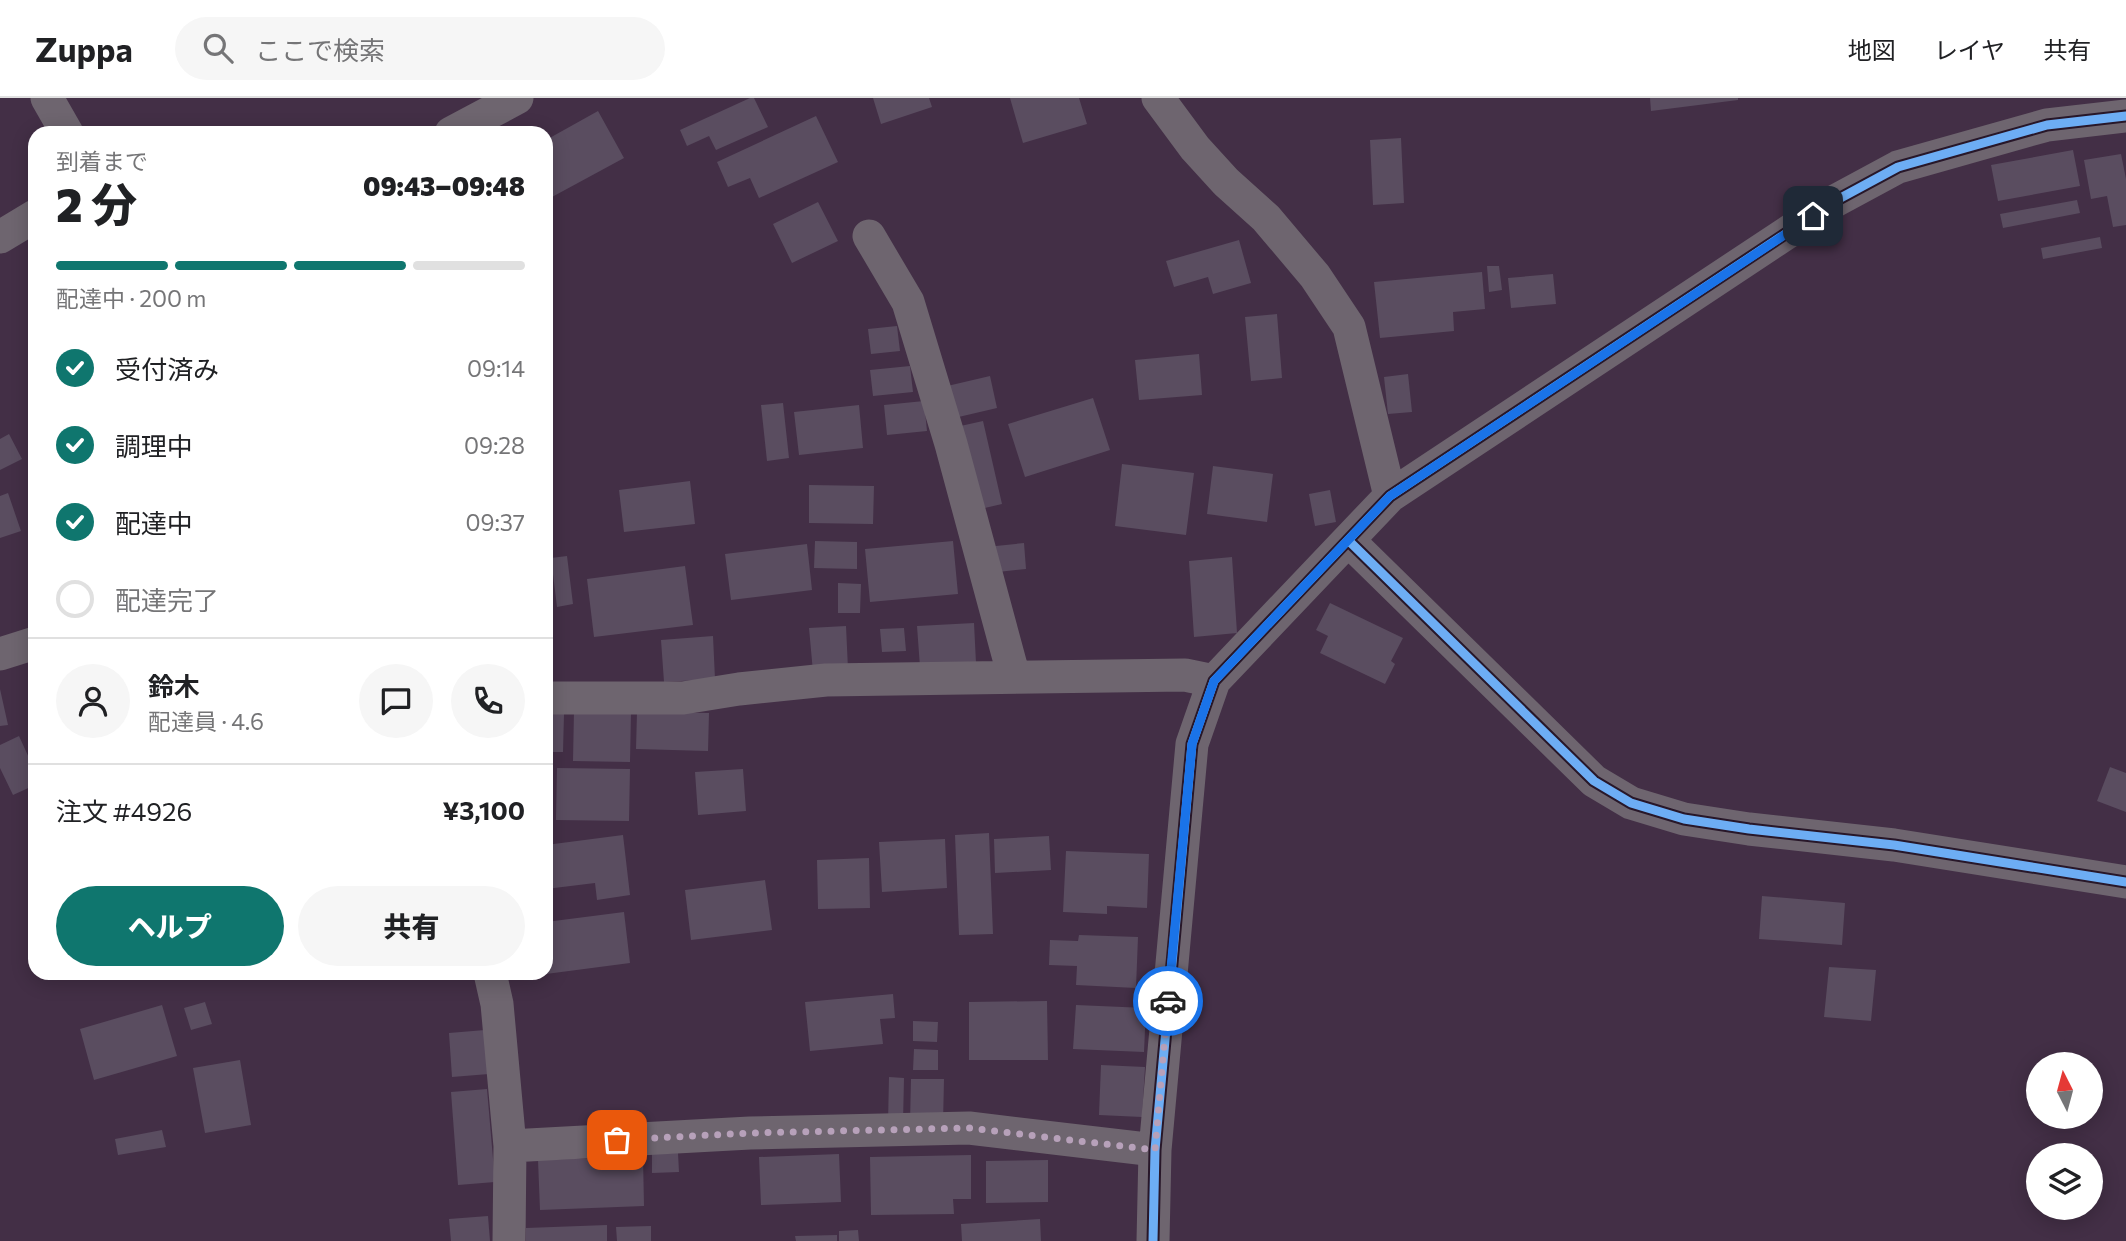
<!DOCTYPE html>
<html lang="ja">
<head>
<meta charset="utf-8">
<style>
	:root { --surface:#fff; --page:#f6f6f6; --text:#202124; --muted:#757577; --line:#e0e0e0; --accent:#0f766e }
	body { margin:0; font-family:Commissioner,"Noto Sans JP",sans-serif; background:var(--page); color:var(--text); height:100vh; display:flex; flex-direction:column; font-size:26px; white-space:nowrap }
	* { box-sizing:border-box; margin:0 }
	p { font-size:23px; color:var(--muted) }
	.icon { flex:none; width:38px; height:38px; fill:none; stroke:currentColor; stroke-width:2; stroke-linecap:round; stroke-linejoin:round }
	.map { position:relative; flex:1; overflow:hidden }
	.drawer { position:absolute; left:28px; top:28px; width:525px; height:854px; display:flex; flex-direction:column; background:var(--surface); border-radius:21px; box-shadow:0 4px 18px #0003 }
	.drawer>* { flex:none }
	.needle { width:46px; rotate:354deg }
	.controls { position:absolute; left:2026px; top:954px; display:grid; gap:14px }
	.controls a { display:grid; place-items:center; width:77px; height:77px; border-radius:50%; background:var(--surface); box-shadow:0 4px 18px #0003; font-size:35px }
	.pin { position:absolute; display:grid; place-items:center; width:60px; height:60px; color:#fff; margin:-30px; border-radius:14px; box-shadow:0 4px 10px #0006 }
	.courier { position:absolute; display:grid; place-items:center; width:70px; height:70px; margin:-35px; border:5px solid #1a73e8; border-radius:50%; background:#fff; color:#222; box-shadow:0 2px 9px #0007 }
	.summary em { font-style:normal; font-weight:800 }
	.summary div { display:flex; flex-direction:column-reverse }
	.summary { display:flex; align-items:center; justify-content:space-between; height:119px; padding:0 28px }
	h1 { font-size:46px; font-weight:800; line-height:52px }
	.bar { display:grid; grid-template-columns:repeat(4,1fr); gap:10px 7px; align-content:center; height:84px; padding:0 28px }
	.bar i { height:9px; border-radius:5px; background:var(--line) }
	.bar .selected { background:var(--accent) }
	.bar p { grid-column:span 4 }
	.line { display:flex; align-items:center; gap:18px; padding:0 28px; border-top:2px solid var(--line) }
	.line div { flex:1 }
	.round { display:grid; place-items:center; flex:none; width:74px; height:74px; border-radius:37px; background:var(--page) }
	ol { padding:0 28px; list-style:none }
	li { display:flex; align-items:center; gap:21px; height:77px }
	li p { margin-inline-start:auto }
	li .icon { padding:7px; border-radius:50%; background:var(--accent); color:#fff; stroke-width:4 }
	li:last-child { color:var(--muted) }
	li i { width:38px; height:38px; border:4px solid var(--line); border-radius:50% }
	.primary-button { display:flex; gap:14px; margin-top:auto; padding:14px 28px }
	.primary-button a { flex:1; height:80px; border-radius:42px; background:var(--accent); color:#fff; font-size:28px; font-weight:800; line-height:80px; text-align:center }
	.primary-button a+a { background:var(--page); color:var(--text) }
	header { display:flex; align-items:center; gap:42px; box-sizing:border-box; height:98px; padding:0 35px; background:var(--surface); border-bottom:2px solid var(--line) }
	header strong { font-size:33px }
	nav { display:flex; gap:38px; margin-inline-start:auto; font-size:24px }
	.search { width:490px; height:63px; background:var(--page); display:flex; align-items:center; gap:18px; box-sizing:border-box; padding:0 24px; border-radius:38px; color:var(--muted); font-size:26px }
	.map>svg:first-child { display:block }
	.building { fill:#5a4d60 }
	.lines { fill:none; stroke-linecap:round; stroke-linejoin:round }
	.minor { stroke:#6e656f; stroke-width:33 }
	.cycleway-casing { stroke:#281729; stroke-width:13 }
	.cycleway { stroke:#6dadf4; stroke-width:9 }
	.done { stroke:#b7a1ba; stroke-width:7; stroke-dasharray:0 12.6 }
	.route { stroke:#1a73e8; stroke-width:9 }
</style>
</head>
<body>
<header>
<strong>Zuppa</strong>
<div class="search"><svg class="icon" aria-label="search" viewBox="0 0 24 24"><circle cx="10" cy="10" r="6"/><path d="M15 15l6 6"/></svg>ここで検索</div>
<nav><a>地図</a><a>レイヤ</a><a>共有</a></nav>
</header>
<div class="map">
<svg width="2126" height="1143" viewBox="0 0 2126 1143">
	<rect width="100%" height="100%" fill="#432f46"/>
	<path class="building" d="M750,0h4l14,29 -52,23 -7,-14 -22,10 -7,-16z
		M873,0h56l3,9 -51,17z
		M1010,0h69l8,26 -64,19z
		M1650,0h88v2l-87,11z
		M598,13l26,47 -72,39 -6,-10v-47z
		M816,18l22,46 -79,36 -9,-20 -22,9 -11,-25z
		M1401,40l3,65 -31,2 -3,-65z
		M2073,52l7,36 -82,15 -7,-36z
		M2121,56l5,25v46l-13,2 -6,-31 -16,3 -7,-39z
		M2077,102l3,13 -77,15 -3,-14z
		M818,104l20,39 -46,22 -19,-39z
		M2100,139l2,11 -59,11 -2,-11z
		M1239,142l12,43 -38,11 -5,-17 -34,10 -8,-26z
		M1487,168h12l3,24 -13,2z
		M1482,174l3,37 -32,3 1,19 -74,7 -6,-56z
		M1553,176l3,30 -45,4 -3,-30z
		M1277,216l5,64 -31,3 -6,-64z
		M897,228l3,25 -29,3 -3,-25z
		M1199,256l3,41 -63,5 -4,-40z
		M910,268l3,26 -40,4 -3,-26z
		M1408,276l4,38 -24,2 -4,-37z
		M990,278l7,32 -47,11 -7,-32z
		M1093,300l17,52 -85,27 -17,-53z
		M924,303l3,30 -40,4 -3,-30z
		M783,305l6,55 -22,3 -6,-56z
		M859,307l4,43 -64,7 -5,-43z
		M983,323l19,83 -26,6 -20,-83z
		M9,336l13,25 -22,11v-31z
		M1122,366l72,9 -8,62 -71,-9z
		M1213,368l60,8 -6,48 -60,-8z
		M690,383l5,43 -71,8 -5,-42z
		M809,387l65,1 -1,38 -64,-1z
		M1330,392l6,32 -21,4 -6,-32z
		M8,395l13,38 -21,7v-42z
		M815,443l42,1v27l-43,-1z
		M953,443l5,53 -88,8 -5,-53z
		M1024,445l2,26 -37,4 -3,-26z
		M807,446l5,46 -81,10 -6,-46z
		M567,458l6,48 -16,3 -6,-49z
		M1232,459l5,76 -43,4 -5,-76z
		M685,468l8,59 -99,12 -7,-58z
		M838,485l23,1 -1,29h-22z
		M1330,505l73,35 -12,23 4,3 -10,20 -65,-31 8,-17 -12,-6z
		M974,525l2,40 -56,4 -3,-41z
		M846,528l2,43 -35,3 -4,-44z
		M904,530l2,23 -24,1 -2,-23z
		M713,538l2,43 -51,3 -3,-42z
		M0,591l8,36 -8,1z
		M574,612l57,1 -1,51 -57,-1z
		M637,614l72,1 -1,38 -72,-2z
		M546,615l18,1 -1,38h-17z
		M19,638l16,35v14l-22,10 -13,-27v-23z
		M2110,669l16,6v39l-29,-11z
		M557,670l73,1 -1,52 -73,-1z
		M743,671l3,42 -48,4 -3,-43z
		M989,735l4,101 -34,1 -4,-100z
		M623,737l7,60 -33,5 -2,-17 -49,6v-44z
		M1049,738l2,34 -56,3 -1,-34z
		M945,741l2,49 -65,4 -3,-50z
		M1066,753l83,3 -2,54 -40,-2v8l-44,-2z
		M869,760l1,50 -52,1 -1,-49z
		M765,782l7,50 -81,10 -6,-50z
		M1762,798l83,7 -3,42 -83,-6z
		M624,814l6,51 -84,11v-52z
		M1079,837l59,2 -2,51 -60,-3 1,-19 -28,-1 1,-25 28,1z
		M1829,869l47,3 -5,51 -47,-4z
		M893,896l2,24 -15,1 3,25 -73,7 -5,-49z
		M1047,903l1,59h-79v-58z
		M205,904l7,22 -21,6 -7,-22z
		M162,907l15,51 -83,24 -14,-51z
		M1076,907l70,3 -2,44 -71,-3z
		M913,923l25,1 -1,20 -24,-1z
		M485,932l4,44 -37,3 -3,-44z
		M914,951l24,1v20h-25z
		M240,962l11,65 -46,8 -12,-65z
		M1101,967l44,2 -3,50 -43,-2z
		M889,979l15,1 -1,45h-15z
		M911,981h33l-1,45 -33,-1z
		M487,991l8,93 -37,3 -7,-93z
		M162,1032l4,17 -48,8 -3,-16z
		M678,1055l1,19 -27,1v-19z
		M839,1056l2,48 -80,3 -2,-48z
		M971,1057v44h-18l1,15 -83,1 -1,-58z
		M643,1059l1,49 -104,4 -2,-50z
		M1048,1062v42l-62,1v-42z
		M488,1118l2,25h-39l-2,-22z
		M1040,1121l1,22h-79l-1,-17z
		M607,1127v16h-81v-13z
		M651,1128v15h-34l-1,-14z
		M858,1132l1,11h-20v-10z
		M837,1137v6h-41l-1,-5z"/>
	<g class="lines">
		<path class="minor" d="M47,0l20,35
			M1158,0l37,50 31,34 40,36 49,58 34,51 41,169
			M451,35l66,-35
			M869,138l39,66 43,142 63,233
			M0,139l35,-21
			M1349,443l245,240 37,22 53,16 65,10 145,16 232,37
			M0,556l35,-11
			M546,600h137l56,-9 87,-9 359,-5 29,6
			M490,875l7,31 13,142 -1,95
			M510,1048l240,-13 219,-5 186,22
			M1153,1143l2,-91 37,-406 22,-63 176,-185 445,-295 63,-34 149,-42 79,-9"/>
		<g class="cycleway-casing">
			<path id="cycleway" d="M1349,443l245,240 37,22 53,16 65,10 145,16 232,37
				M1153,1143l2,-91 37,-406 22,-63 176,-185 445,-295 63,-34 149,-42 79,-9"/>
		</g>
		<use href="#cycleway" class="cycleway"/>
	</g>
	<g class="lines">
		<path class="done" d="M617,1042l133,-7 219,-5 186,22 13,-149"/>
		<path class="route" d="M1168,903l24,-257 22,-63 176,-185 423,-280"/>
	</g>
</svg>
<div class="controls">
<a><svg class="needle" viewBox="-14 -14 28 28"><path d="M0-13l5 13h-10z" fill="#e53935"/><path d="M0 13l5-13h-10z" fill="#757577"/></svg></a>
<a><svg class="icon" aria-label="layers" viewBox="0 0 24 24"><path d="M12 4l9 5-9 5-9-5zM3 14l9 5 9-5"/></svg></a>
</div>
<div class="pin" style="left:617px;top:1042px;background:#ea580c"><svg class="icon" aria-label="bag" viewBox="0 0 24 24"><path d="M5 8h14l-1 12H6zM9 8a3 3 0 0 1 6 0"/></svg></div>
<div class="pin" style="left:1813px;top:118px;background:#1f2937"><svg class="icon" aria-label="home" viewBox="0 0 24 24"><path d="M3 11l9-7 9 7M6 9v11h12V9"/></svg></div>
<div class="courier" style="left:1168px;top:903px"><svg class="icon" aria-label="car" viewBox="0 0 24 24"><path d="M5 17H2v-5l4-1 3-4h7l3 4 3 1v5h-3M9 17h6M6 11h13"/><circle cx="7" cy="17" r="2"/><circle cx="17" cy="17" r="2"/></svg></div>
<section class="drawer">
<div class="summary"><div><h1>2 分</h1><p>到着まで</p></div><em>09:43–09:48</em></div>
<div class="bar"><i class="selected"></i><i class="selected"></i><i class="selected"></i><i></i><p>配達中 · 200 m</p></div>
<ol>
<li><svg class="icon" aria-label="check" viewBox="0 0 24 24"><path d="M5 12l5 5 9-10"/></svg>受付済み<p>09:14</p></li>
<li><svg class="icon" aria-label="check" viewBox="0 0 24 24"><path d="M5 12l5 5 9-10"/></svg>調理中<p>09:28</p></li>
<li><svg class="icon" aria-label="check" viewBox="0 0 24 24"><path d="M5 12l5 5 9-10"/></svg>配達中<p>09:37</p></li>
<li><i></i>配達完了</li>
</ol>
<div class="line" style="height:126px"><a class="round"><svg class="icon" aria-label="person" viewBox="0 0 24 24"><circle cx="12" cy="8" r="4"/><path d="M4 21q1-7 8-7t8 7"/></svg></a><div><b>鈴木</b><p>配達員 · 4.6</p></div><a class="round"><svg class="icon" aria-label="chat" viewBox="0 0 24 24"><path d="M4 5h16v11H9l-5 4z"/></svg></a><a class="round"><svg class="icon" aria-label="phone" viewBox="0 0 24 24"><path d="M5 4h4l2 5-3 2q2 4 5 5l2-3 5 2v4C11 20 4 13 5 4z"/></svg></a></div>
<div class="line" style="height:91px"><div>注文 #4926</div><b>¥3,100</b></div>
<div class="primary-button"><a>ヘルプ</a><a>共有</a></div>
</section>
</div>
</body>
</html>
